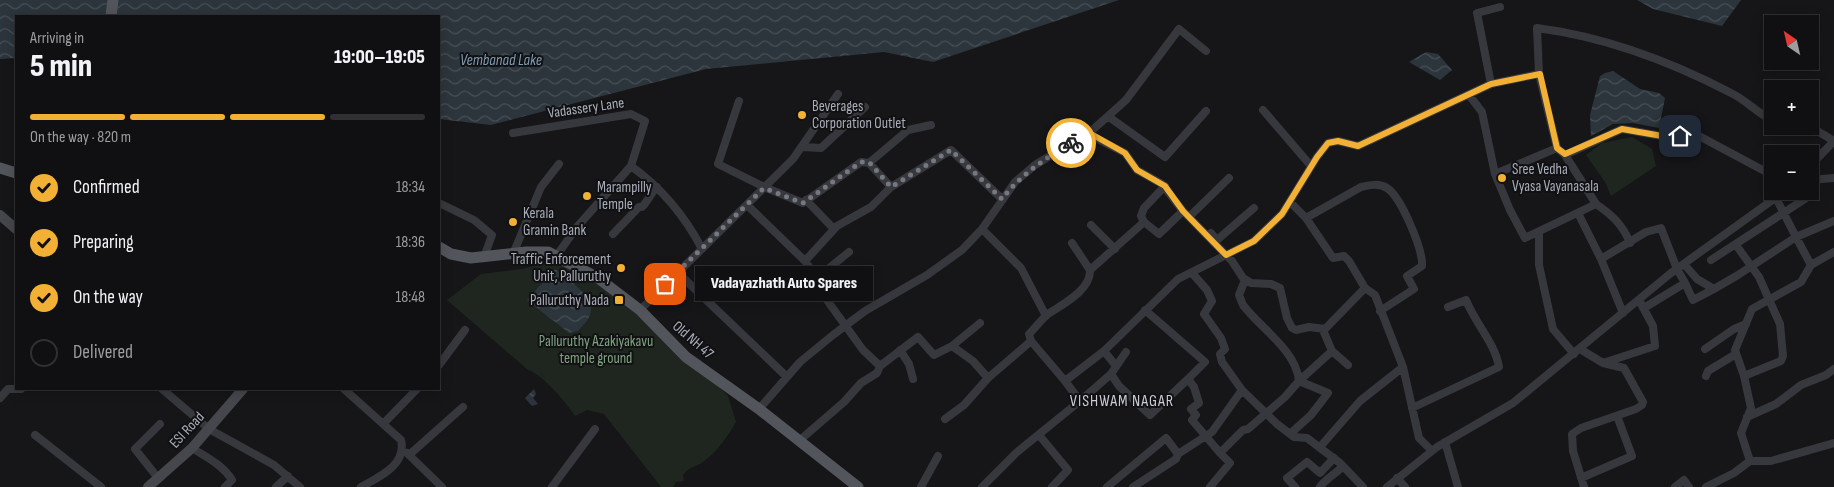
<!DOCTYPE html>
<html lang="en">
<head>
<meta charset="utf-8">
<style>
	:root { --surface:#101012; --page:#1e1e20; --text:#f1f3f6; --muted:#9c9d9f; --line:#303032; --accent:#f2b134 }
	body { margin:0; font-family:"Sofia Sans Condensed",sans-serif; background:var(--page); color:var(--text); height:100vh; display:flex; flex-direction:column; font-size:19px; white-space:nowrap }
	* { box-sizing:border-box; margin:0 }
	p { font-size:16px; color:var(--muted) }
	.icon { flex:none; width:28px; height:28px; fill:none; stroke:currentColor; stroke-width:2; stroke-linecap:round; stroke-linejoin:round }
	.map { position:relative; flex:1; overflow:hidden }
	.drawer { position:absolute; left:15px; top:15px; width:425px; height:375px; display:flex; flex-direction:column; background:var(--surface); border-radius:0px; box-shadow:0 2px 12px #0003,0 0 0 1px var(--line) }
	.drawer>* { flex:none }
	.needle { width:32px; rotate:326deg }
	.tools { position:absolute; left:1764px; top:15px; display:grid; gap:10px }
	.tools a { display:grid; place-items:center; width:55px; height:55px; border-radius:0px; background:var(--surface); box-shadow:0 2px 12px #0003,0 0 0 1px var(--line); font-size:25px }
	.pin { position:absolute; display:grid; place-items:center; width:42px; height:42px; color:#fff; margin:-21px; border-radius:10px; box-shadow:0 2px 8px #0006 }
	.courier { position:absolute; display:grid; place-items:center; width:50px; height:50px; margin:-25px; border:4px solid #f2b134; border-radius:50%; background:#fff; color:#222; box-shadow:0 1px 6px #0007 }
	.bubble { position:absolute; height:35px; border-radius:0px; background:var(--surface); box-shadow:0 2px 12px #0003,0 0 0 1px var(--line); font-size:16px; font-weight:800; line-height:35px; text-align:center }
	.summary em { font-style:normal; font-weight:800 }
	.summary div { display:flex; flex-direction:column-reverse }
	.summary { display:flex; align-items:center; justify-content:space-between; height:85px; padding:0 15px }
	h1 { font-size:32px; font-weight:800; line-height:38px }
	.bar { display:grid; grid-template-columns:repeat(4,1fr); gap:8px 5px; align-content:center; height:60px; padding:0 15px }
	.bar i { height:6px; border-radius:4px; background:var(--line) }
	.bar .selected { background:var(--accent) }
	.bar p { grid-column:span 4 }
	ol { padding:0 15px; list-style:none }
	li { display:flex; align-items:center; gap:15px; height:55px }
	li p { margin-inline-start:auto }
	li .icon { padding:5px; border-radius:50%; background:var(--accent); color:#111; stroke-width:4 }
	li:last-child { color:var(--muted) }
	li i { width:28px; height:28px; border:2px solid var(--line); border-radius:50% }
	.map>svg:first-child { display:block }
	.park { fill:#1e261f }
	.water { fill:url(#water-waves) }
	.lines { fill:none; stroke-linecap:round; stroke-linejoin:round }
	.street { stroke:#37383d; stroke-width:8 }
	.secondary { stroke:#45474d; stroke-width:10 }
	.primary { stroke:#53555c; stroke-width:11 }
	.done { stroke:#757880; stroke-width:5; stroke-dasharray:0 9 }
	.route { stroke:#f2b134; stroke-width:6 }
	.poi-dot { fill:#f2b134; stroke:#111113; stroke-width:2 }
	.labels { text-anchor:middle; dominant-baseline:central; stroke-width:4; stroke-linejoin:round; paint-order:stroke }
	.poi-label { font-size:15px; fill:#a8adb8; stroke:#111113; text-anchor:start }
	.street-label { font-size:15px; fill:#a8adb8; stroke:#111113 }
	.park-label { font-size:15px; fill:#7fa381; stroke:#111113 }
	.water-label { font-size:16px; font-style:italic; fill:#7f9bb3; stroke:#111113 }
	.neighbourhood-label { font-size:16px; letter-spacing:1px; fill:#c9ccd4; stroke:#111113 }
</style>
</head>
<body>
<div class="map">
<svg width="1834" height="487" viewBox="0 0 1834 487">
	<defs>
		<pattern id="water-waves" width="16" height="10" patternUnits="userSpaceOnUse" patternTransform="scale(1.25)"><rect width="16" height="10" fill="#2c353c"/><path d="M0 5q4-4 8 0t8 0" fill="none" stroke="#485056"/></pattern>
	</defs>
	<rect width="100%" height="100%" fill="#161618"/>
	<path class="park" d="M1632,137l20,12 4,17 -45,30 -6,-14 -19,-27 16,-12z
		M559,259l44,25 106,91 19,21 8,26c-9,15 -18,29 -33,40 -8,5 -14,5 -20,13l1,6 -8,1 -3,5h-12l-57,-73 -17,-4 -12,6c-10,-15 -31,-40 -47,-46l-81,-70 34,-26 41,-5z"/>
	<path class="water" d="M0,0h1119l-186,62 -49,-10 -178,17 -215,56 -52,-6v-103h-423v42l-16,1z
		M1637,0h104l-19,26 -69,-17z
		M1426,52l12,2 14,16 -12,10 -31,-18z
		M1613,71l27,18 19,4 6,5 -6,30 -26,-5 -20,1 -22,12 -1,-21 10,-39 5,-3z
		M555,269c12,10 41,27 35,46 -2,6 -8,11 -12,16l-9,2 -42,-33z
		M534,389l2,5 -3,4 5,6 -6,2 -7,-8z"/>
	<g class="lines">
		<path class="street" d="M1539,74l18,74 8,7
			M1491,84l-14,-71 23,-6
			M1469,95l13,17 13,62 15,36 15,28 71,-34 -31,-49 57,-26 40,7h37l73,39
			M739,101l-21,63 46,23 39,16 58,-41 8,1 22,24
			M1263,110l48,56
			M1109,117l56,40 41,-46
			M1788,126l26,3 20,12 -24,25
			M513,133l118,-19 14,7 -14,45
			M1088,134l38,-34 53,-71 27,22
			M803,147l18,1 44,-41
			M869,163l39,-33 23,-5
			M1495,174l62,-26
			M1810,180l24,-2
			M1165,186l-21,22 -3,8 3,6 15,12 24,-23
			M1776,198l20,39 38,-16
			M806,200l28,29
			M1290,202l16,16 27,40 11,-2 5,5 16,27
			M439,203l35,17 18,15 -8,22
			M1596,204c16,11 27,21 34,39
			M747,205l58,56 12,17 7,18 39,54 17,16 38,-29 16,18 18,-9 21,15 15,17
			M1578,213l23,46 22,54
			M1189,217l40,-39
			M1306,218l55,-31c9,-2 18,-4 26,1 14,9 36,61 35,78l-15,10 7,13 -34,22
			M1091,225l24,24
			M982,229l39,39 25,48
			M1539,232v33l14,64 21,25
			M1211,233l6,7 37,-32
			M613,234l26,-27h3c6,-6 9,-14 15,-20
			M1072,243l18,27
			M1736,245l23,32 21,47 3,32 -2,5 -37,15
			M513,254l28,-67 18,-23
			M557,255l20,-28 54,-61c29,21 54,50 71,83
			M1601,259l45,-27 15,-4 16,41 8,14
			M1711,260l103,-67
			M805,261l32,-35 34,-19 20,-20 60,-37 51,49
			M1684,264l13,15 17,10 24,-14 58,-38 15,28
			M677,272l110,105
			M1192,273l15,17 5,11 -8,13 17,24 4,11 -5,5 2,8 20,28
			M817,278l32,-26
			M1644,308l41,-25 8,17 21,-11
			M640,310l153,-151 45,-65
			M1145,310l60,52 -17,17 6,8 5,16 -8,6 5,6 -4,5 28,33 23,-23 5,-1 37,-32 14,-16c-3,-31 -38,-52 -56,-76l-4,-10 6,-15
			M1323,330l9,21 16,14
			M1031,341l34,40
			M952,346l28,-23
			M1580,349l23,14 21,5 19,34 -1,3 -6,4 -55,19 -9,6 1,17 11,36
			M1705,349l29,-20 12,-5
			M900,350l9,14 4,15
			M1104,351l12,15
			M1603,363l52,-17 -2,-20 -14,-26
			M439,365l26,-35
			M1111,374l8,12 31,29 38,-36
			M1706,376l2,-5 28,-17
			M162,389l47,40 65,36 26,22
			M344,389l57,51c6,25 -22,37 -40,47
			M0,398l8,-9h13
			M1080,401l31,-27 15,-22
			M1412,408l87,-41c-4,-24 -24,-44 -33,-67l-18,7
			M759,409l41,-47 33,-27 32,-24 62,-36 35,-25 20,-21 33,-47 20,-17 44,-27 9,-4 37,19 12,17 25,14 21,27 49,50 11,17 8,5 20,1 9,4 7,30 5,10 4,2 13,-3 16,2 40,-41 10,7 28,72 16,71 13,13
			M1747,417l29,-13 25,-19 25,-10 8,-6
			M945,419l19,-14 24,-27 43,-37 -2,-7c6,-6 12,-14 19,-20 15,-10 43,-24 42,-44l54,-48
			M383,424l34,-35
			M1290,434l21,-19 17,-22 -29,-12 33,-30
			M35,435l66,52
			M1039,435l29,35 -16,17
			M800,440l44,-38 17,-19 16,-10 3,-7
			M1445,442l13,45
			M1320,447l40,-46 43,-34
			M192,448c14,9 31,17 40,32l-7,7
			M407,453l35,34
			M409,455l54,-48
			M1750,461h21l63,-18
			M158,478l-23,-29 25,-25
			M1397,478l8,9
			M1581,478l51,-22 -15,-40
			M276,487l12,-11
			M552,487l43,-58
			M921,487l17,-31
			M982,487l34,-34 64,-52 -15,-20 39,-30 74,-72 76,-38 28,-27 35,-57 11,-14 10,-2 20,5 133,-62 48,-10 -2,-46c69,9 133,33 194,65 15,7 26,20 41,27
			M1107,487l59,-49 12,16 34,-22 30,-42 35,34 17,13 13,1 33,25 23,24
			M1133,487l43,-28 2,-5
			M1210,487l20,-24 -10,-10
			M1295,487l-8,-9 20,-16 13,11 14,-15
			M1320,487c6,-9 16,-13 23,-21
			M1387,487l50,-40 76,-44 158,-130 114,-82
			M1675,487l9,-7 5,7
			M1706,487l28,-14 16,-12 -9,-28 10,-25 -7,-32 -9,-26 17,-41 49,-27 10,-17 23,-13"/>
		<path class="secondary" d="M0,215l16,14
			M148,487l44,-39 51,-59"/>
		<path class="primary" d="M111,16l2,-16
			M0,168l16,5
			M439,247l12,7 20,4 55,-6h22l50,26 42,32 46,47 73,52 99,78"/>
	</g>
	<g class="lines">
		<path class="done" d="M665,284l99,-96 39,15 58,-41h8l22,25 60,-37 51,49c19,-25 43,-40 69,-56"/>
		<path class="route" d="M1071,143l13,-8h9l32,18 12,17 28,16 18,25 43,44 28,-14 28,-27 35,-57 11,-14 10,-2 20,5 133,-62 49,-10 17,74 8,6 57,-25 40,7h18"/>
	</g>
	<g class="poi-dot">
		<circle cx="802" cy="115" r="5"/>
		<circle cx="1502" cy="178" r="5"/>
		<circle cx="587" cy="196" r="5"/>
		<circle cx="513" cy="222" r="5"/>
		<circle cx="621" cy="268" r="5"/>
		<rect x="614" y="295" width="10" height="10" rx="2.5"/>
	</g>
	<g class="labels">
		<g class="poi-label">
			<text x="812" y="106">Beverages<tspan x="812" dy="17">Corporation Outlet</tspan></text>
			<text x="1512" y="169">Sree Vedha<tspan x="1512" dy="17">Vyasa Vayanasala</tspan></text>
			<text x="597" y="187">Marampilly<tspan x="597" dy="17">Temple</tspan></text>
			<text x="523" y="213">Kerala<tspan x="523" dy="17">Gramin Bank</tspan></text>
			<text x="611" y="259" text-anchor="end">Traffic Enforcement<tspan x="611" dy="17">Unit, Palluruthy</tspan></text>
			<text x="609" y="300" text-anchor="end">Palluruthy Nada</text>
		</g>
		<g class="street-label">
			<text transform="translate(586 108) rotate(-8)">Vadassery Lane</text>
			<text transform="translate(693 340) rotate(41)">Old NH 47</text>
			<text transform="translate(187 430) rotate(-47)">ESI Road</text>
		</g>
		<g class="park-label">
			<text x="596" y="341">Palluruthy Azakiyakavu<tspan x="596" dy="17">temple ground</tspan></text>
		</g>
		<g class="water-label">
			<text x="501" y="60">Vembanad Lake</text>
		</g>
		<g class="neighbourhood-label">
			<text x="1122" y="401">VISHWAM NAGAR</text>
		</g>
	</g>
</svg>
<div class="tools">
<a><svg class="needle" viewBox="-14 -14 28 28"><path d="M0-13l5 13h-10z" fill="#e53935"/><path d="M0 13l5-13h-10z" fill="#9c9d9f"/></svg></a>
<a>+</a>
<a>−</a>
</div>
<div class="pin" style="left:665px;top:284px;background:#ea580c"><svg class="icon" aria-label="bag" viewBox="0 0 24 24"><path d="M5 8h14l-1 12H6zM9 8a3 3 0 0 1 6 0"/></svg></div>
<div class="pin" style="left:1680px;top:136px;background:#1f2937"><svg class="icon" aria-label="home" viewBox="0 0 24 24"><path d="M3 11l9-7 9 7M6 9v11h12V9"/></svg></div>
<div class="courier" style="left:1071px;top:143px"><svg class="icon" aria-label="bike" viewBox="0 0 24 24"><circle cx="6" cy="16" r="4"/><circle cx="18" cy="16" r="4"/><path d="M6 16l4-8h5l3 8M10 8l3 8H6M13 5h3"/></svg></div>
<div class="bubble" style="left:695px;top:266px;width:178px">Vadayazhath Auto Spares</div>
<section class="drawer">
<div class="summary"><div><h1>5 min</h1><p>Arriving in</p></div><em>19:00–19:05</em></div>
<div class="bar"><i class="selected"></i><i class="selected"></i><i class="selected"></i><i></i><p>On the way · 820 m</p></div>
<ol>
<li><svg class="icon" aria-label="check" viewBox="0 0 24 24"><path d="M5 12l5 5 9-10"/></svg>Confirmed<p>18:34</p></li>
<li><svg class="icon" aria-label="check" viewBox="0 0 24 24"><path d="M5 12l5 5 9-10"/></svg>Preparing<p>18:36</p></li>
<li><svg class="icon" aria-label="check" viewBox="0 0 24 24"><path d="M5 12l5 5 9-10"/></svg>On the way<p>18:48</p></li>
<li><i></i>Delivered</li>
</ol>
</section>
</div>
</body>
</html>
